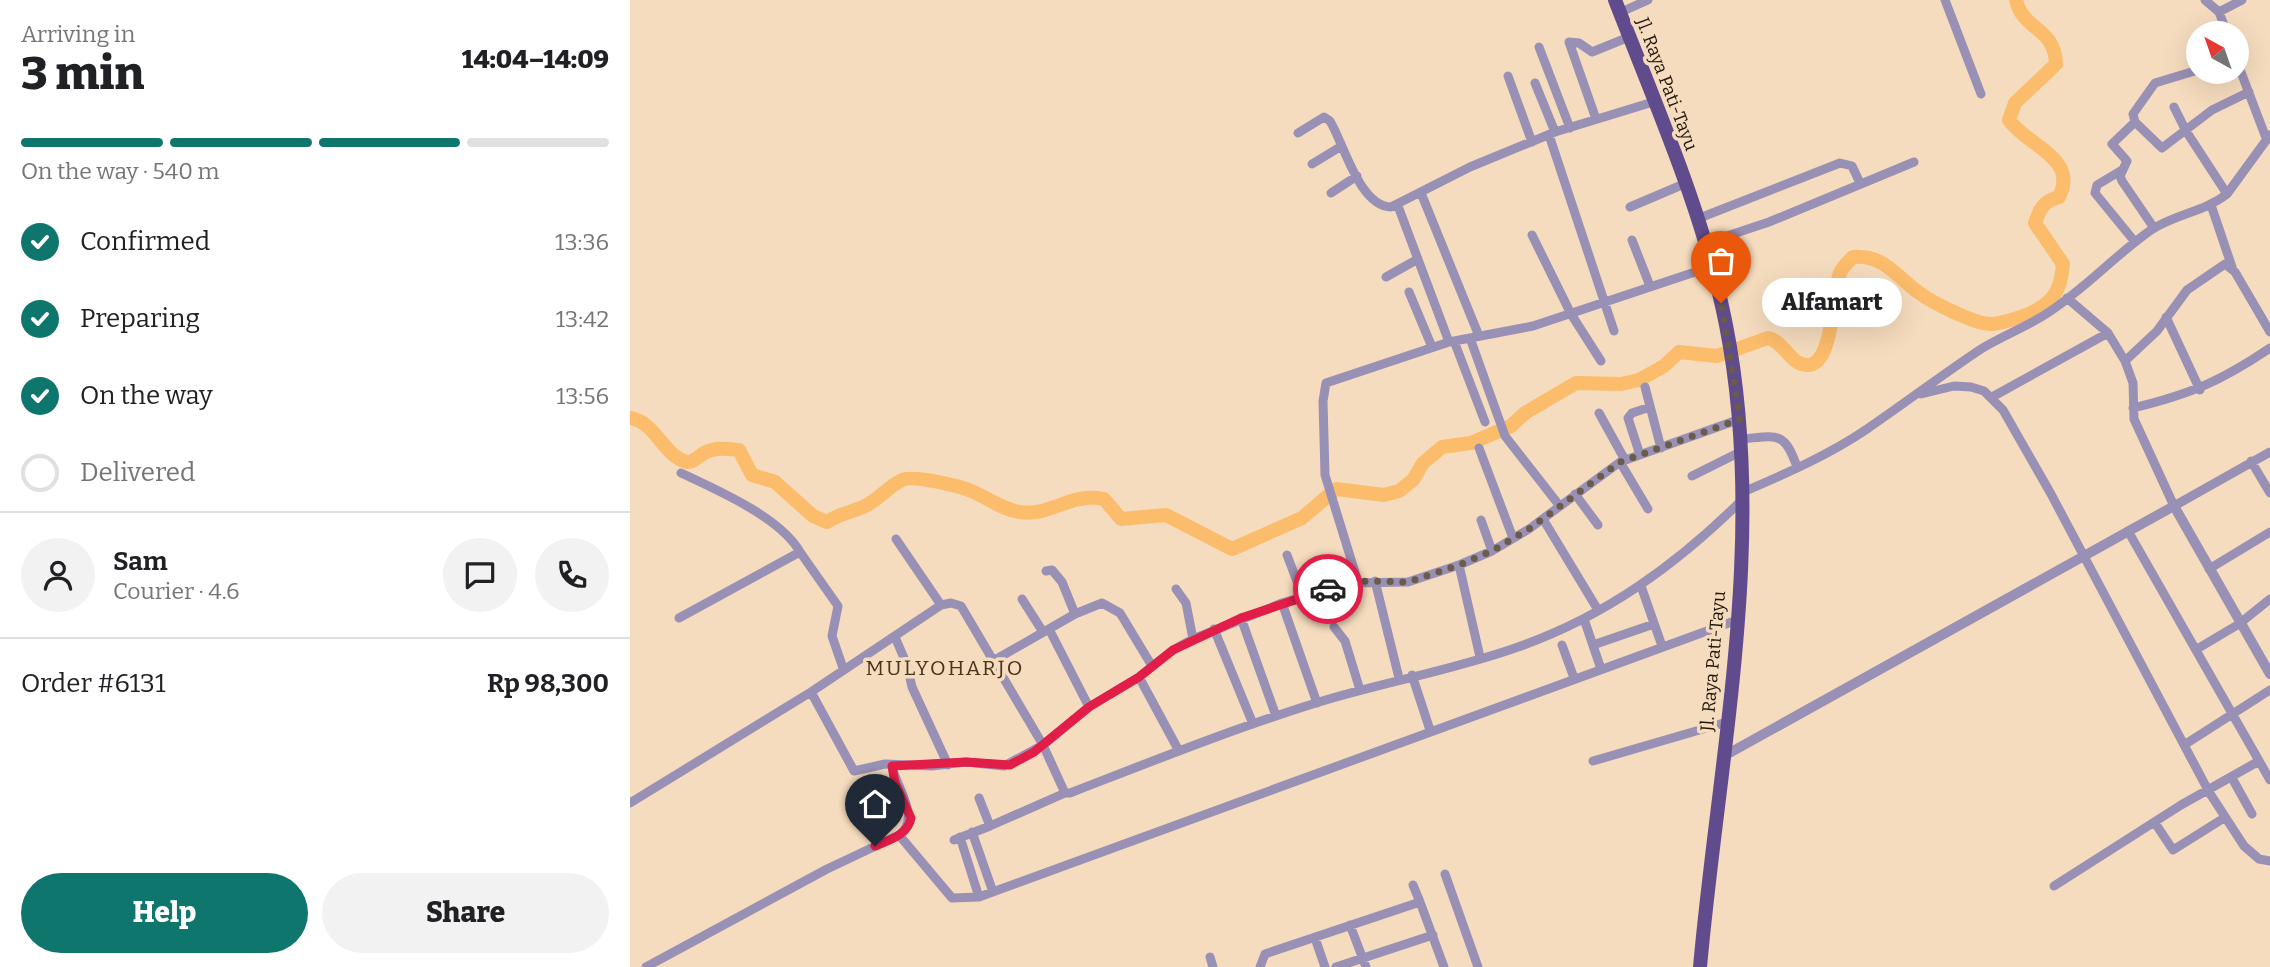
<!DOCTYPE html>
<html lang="en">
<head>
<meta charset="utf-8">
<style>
	:root { --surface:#fff; --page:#f2f2f2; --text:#202124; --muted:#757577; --line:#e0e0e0; --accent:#0f766e }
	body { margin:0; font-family:Bitter,serif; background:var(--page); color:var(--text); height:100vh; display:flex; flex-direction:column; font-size:26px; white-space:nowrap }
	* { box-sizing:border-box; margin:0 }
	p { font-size:23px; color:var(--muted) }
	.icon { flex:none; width:38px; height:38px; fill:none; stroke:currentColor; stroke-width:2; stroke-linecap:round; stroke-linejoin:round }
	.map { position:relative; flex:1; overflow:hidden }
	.side { display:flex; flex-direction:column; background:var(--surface); width:630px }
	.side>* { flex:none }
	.needle { width:46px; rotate:320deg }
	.controls { position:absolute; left:1556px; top:21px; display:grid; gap:14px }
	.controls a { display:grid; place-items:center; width:63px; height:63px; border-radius:50%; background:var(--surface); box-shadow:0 7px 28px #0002; font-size:35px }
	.pin { position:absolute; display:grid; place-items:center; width:60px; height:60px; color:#fff; margin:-72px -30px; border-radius:50% 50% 50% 0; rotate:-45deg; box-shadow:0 0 7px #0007 }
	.pin .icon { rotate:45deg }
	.courier { position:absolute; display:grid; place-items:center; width:70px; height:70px; margin:-35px; border:5px solid #e11d48; border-radius:50%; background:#fff; color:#222; box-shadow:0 2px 9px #0007 }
	.bubble { position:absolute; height:49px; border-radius:24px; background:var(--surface); box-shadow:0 7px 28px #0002; font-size:23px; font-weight:800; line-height:49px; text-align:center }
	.headline em { font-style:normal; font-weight:800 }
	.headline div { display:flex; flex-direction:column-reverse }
	.headline { display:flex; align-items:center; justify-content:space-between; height:119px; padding:0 21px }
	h1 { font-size:46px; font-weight:800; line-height:52px }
	.bar { display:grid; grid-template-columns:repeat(4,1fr); gap:10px 7px; align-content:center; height:84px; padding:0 21px }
	.bar i { height:9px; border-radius:5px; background:var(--line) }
	.bar .active { background:var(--accent) }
	.bar p { grid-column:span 4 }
	.line { display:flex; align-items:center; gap:18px; padding:0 21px; border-top:2px solid var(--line) }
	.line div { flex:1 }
	.round { display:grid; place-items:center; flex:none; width:74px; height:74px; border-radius:37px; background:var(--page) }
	ol { padding:0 21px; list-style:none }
	li { display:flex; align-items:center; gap:21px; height:77px }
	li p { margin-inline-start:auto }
	li .icon { padding:7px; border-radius:50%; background:var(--accent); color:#fff; stroke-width:4 }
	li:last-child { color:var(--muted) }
	li i { width:38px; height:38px; border:4px solid var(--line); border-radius:50% }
	.primary-button { display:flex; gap:14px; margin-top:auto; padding:14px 21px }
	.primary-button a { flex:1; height:80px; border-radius:42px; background:var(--accent); color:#fff; font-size:28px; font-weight:800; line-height:80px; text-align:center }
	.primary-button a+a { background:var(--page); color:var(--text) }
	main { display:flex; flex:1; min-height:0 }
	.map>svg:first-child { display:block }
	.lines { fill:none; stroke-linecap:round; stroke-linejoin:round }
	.river { stroke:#fbbc6b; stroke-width:14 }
	.minor { stroke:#9990b5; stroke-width:9 }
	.tertiary { stroke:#9990b5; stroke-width:10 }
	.primary { stroke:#604c8d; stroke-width:14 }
	.done { stroke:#6a5b4a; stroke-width:7; stroke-dasharray:0 12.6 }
	.route { stroke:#e11d48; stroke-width:9 }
	.labels { text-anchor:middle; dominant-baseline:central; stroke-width:7; stroke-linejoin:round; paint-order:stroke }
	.street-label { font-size:18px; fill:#1f160b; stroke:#f6dcbe }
	.quarter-label { font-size:21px; letter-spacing:2px; fill:#48341a; stroke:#f6dcbe }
</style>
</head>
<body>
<main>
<section class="side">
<div class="headline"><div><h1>3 min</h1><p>Arriving in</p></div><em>14:04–14:09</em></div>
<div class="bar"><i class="active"></i><i class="active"></i><i class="active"></i><i></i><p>On the way · 540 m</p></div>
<ol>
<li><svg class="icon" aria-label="check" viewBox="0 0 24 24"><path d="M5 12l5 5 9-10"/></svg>Confirmed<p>13:36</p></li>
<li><svg class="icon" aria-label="check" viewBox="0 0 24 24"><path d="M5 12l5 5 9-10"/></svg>Preparing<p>13:42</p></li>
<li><svg class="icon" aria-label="check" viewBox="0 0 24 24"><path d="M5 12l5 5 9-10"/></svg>On the way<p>13:56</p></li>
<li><i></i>Delivered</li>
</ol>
<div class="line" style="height:126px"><a class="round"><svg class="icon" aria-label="person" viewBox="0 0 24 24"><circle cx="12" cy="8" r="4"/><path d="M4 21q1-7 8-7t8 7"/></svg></a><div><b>Sam</b><p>Courier · 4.6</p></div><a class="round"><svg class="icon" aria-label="chat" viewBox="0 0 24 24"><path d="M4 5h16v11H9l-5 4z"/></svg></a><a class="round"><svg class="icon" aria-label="phone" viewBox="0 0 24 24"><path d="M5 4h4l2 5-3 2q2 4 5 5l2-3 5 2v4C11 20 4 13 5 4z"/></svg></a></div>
<div class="line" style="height:91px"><div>Order #6131</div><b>Rp 98,300</b></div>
<div class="primary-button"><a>Help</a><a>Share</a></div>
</section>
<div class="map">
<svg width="1640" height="967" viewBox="0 0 1640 967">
	<rect width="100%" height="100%" fill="#f6dcbe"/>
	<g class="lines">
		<path class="river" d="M0,418c26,4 33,38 57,44 6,1 13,-7 19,-10 11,-5 22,-3 33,-2l13,25 23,7 38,34 14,6c13,-9 27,-10 40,-17 12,-6 22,-19 35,-25 10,-5 46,4 58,7 21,5 38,22 60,25 29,5 51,-20 84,-13l17,20 45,-4 66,34 70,-31 34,-29 48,6 15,-4 14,-11 10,-17 19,-16 29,-4 40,-17 14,-13 51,-30 45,1 18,-4 25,-14 15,-14 38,4 51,-18c16,3 22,27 39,27 27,1 25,-73 33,-92 3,-7 8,-11 13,-16 30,-3 43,19 65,35 13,10 58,33 74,32 12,-1 26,-6 37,-10 24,-11 32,-23 34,-50l-28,-41c5,-15 9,-22 24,-26 20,-39 -32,-51 -50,-77l6,-17 41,-39c-1,-37 -34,-34 -40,-64"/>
		<path class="minor" d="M1315,0l36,94
			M1575,0l14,12 8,21
			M1589,12l23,-12
			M989,13l29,-13
			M909,47l31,81
			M1606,59l30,79
			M1568,70l-43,13 -22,31 2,8 27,26 50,-38 37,-18
			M878,76l24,66
			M905,83l20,49
			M1544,107l12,24 41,63
			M966,119l-27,-77 10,1 13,9 37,-15
			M1505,122l-23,22 15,17 -7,15 2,5 32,47
			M668,133l26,-16 6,4c14,23 29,85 61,86l79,-40 85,-35 98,-30
			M919,135l65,196
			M682,164l28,-17
			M1492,170l-25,15 -2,8 40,49
			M701,193l26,-17
			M791,193l58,143
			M1581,205l21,62
			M768,206l51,136
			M1000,207l54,-23
			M1067,219l143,-56 12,3 8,17
			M902,235l39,79 30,47
			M1002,240l18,46
			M1076,243l63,-21 145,-60
			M756,277l32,-18
			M779,292l23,55
			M1437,298l41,35 17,28 8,22 1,36 40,87 96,-54
			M1536,317l34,73
			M840,338l35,98 54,69
			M824,341l31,81
			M1495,361l32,-30 30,-41 38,-26 10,8 35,60
			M1015,387l16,61
			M1291,394l33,-8 17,1 13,4 19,19 48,84 158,298 35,54 15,13 11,2
			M1362,397l116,-64
			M1503,408c58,-14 88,-27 137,-60
			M969,413l26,47
			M1111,439c36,-3 43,-9 56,28
			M849,448l34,90
			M1010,455l-12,-37 4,-5 18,-6
			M1621,461l19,32
			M990,462l28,47
			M51,473c36,17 99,44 119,79
			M1062,476l50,-25
			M1113,492c42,-18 86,-37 124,-63 38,-26 75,-54 114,-80 21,-13 45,-22 65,-35 38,-24 68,-58 105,-84 24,-16 53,-18 76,-36l43,-59
			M945,494l23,31
			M913,519l55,91
			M851,520l11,31
			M1498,531l142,249
			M266,539l45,66
			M657,555l16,42
			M829,565l21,92
			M1579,569l61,-37
			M416,571l6,-1 10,12 13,32
			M745,581l24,97
			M728,582l-33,-107 -2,-74 3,-18 123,-41 84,-16 180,-60
			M1011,586l21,60
			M546,589l10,14 7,36
			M392,599l21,33
			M652,603l35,100
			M49,618l121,-66 38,54 -6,30 11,32
			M611,618l35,98
			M954,619l17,50
			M704,627l11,14 15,49
			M419,629l40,78
			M584,629l39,95
			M265,637l12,28 5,22 36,78
			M932,645l12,33
			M963,645l61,-21
			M1567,649l42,-25 31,-25
			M363,661l82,-47 27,-11 18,10 32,53
			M782,675l18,55
			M509,677l40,74
			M181,692l43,79 31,-7 47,2 34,-4 38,4 39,-21 22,48h5c83,-32 165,-65 249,-91 65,-20 135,-32 199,-55 88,-31 158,-82 224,-147
			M1554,745l86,-55
			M963,761l134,-39
			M262,766c4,22 30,52 7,69
			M1602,778l20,36
			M349,798l11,28 75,-33
			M0,803l181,-111 130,-87 10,-2 10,3 82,139 46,-38 50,-30 34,-27 20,-11 89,-36 67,-20 59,-1 51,-17 33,-14 37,-22 91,-67 120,-43
			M1525,823l18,27 51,-32
			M342,832l21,60
			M330,837l19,60
			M324,840l36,-14
			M815,874l33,93
			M783,885l7,17
			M1424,886l127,-81 78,-44
			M720,925l16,42
			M685,938l10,29
			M580,957l3,10
			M16,967l181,-98 72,-34 53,63 27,-1 758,-277
			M630,967l5,-13 155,-52 24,65
			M706,967l97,-32"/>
		<path class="tertiary" d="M1094,756l450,-250 96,168"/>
		<path class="primary" d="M985,0c41,106 89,213 111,325 42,212 -7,430 -26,642"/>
	</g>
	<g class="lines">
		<path class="done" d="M698,589l38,-8 42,1 51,-17 33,-14 37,-22 91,-67 120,-43 -19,-116"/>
		<path class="route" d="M245,846c14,-6 33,-11 36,-28l-16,-35 -3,-17 74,-4 44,3 24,-13 55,-45 50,-30 34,-27 68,-32 87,-29"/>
	</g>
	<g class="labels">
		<g class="street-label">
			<text transform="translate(1037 84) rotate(69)">Jl. Raya Pati-Tayu</text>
			<text transform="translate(1083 661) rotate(-85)">Jl. Raya Pati-Tayu</text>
		</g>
		<g class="quarter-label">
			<text x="315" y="668">MULYOHARJO</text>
		</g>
	</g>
</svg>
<div class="controls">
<a><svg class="needle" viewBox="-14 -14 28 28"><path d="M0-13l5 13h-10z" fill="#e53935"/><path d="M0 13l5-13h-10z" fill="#757577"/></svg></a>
</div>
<div class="pin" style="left:1091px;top:303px;background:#ea580c"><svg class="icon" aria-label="bag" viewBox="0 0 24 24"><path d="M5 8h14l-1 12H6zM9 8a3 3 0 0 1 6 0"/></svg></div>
<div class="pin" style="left:245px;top:846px;background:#1f2937"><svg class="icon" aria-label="home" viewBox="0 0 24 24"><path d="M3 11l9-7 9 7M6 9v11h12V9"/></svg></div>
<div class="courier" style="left:698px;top:589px"><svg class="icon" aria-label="car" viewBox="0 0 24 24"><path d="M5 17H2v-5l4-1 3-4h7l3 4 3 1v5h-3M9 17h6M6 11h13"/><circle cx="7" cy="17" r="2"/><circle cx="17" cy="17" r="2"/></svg></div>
<div class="bubble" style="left:1132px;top:278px;width:140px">Alfamart</div>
</div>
</main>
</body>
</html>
